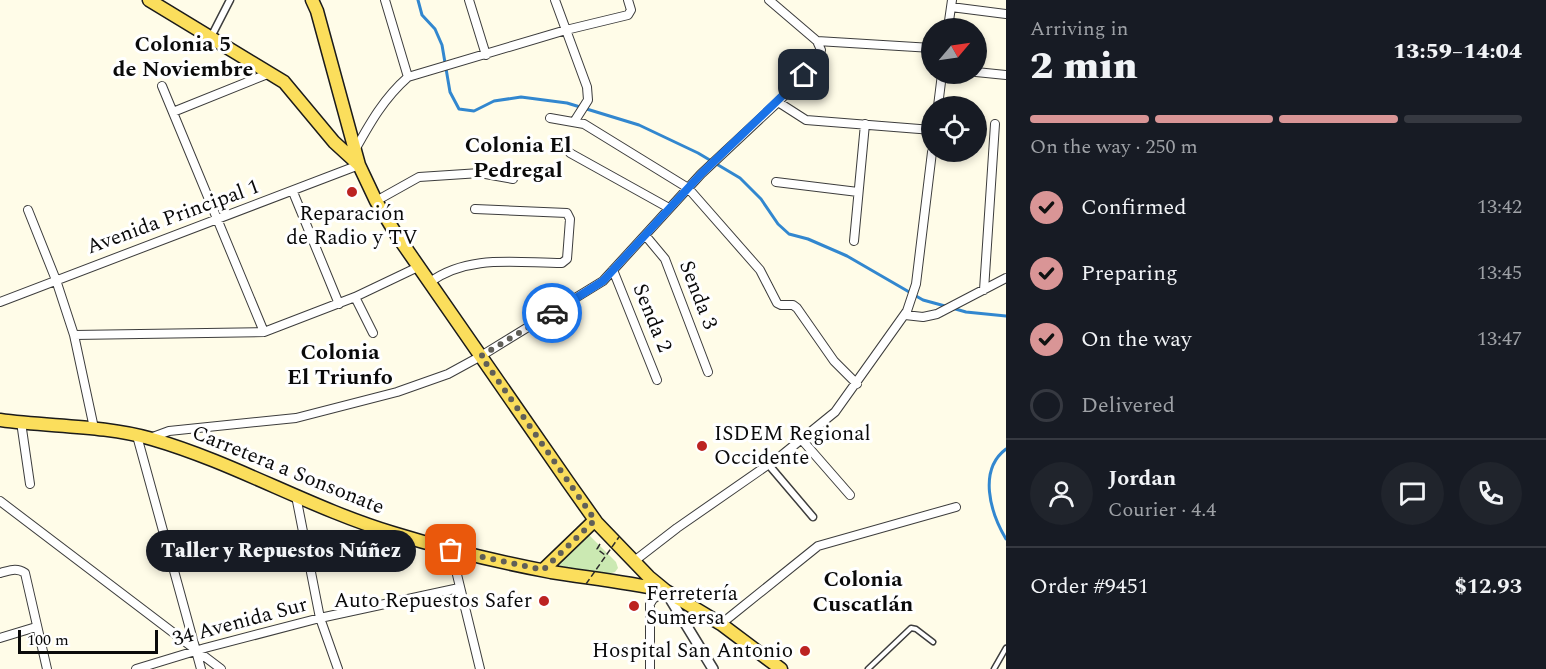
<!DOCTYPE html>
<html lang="en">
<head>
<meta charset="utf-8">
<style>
	:root { --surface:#171b24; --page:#20242c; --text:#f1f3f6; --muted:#9ea1a6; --line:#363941; --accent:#d99596 }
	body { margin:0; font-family:Spectral,serif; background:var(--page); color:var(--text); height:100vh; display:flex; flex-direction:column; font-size:22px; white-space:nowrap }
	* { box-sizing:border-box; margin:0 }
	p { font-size:20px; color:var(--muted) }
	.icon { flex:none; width:33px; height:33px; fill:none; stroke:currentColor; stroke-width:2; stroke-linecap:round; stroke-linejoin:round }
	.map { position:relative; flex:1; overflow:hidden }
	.panel { display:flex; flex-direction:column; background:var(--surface); width:540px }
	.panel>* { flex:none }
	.needle { width:39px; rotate:61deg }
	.tools { position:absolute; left:921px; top:18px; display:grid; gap:12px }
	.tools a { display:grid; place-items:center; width:66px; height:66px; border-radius:50%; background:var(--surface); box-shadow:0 3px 9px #0003; font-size:30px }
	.scale { position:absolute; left:18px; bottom:15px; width:140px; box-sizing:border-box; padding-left:6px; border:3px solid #0a0a0a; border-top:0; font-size:16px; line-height:21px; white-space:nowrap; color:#0a0a0a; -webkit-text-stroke:4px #fff; paint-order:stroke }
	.pin { position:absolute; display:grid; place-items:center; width:51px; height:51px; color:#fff; margin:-26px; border-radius:12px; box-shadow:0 3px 9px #0006 }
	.courier { position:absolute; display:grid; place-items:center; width:60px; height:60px; margin:-30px; border:4px solid #1a73e8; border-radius:50%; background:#fff; color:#222; box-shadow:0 2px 8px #0007 }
	.bubble { position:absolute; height:42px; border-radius:21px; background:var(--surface); box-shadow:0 3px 9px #0003; font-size:20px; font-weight:800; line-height:42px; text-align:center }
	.head em { font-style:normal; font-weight:800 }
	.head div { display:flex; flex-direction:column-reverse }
	.head { display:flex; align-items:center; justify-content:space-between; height:102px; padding:0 24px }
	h1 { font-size:39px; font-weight:800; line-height:45px }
	.bar { display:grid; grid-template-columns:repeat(4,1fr); gap:9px 6px; align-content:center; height:72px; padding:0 24px }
	.bar i { height:8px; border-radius:4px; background:var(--line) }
	.bar .current { background:var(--accent) }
	.bar p { grid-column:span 4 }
	.line { display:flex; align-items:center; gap:15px; padding:0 24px; border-top:2px solid var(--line) }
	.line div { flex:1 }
	.round { display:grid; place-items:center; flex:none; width:63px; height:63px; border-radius:32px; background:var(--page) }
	ol { padding:0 24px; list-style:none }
	li { display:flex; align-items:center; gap:18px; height:66px }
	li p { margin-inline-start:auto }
	li .icon { padding:6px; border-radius:50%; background:var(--accent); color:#111; stroke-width:4 }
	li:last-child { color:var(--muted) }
	li i { width:33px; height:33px; border:3px solid var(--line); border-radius:50% }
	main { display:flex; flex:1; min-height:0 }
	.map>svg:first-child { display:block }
	.green { fill:#cbe9b2 }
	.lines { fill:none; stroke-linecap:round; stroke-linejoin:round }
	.stream { stroke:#3287cf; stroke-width:3 }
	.service-casing { stroke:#3d3d3d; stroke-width:7 }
	.pedestrian-casing { stroke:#3d3d3d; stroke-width:9 }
	.minor-casing { stroke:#3d3d3d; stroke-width:10 }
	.tertiary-casing { stroke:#3d3d3d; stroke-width:12 }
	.primary-casing { stroke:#1b1b1b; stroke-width:15 }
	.path { stroke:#2c2c2c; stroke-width:1.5; stroke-dasharray:6 3; stroke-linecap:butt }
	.service { stroke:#fff; stroke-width:4 }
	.pedestrian { stroke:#fff; stroke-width:6 }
	.minor { stroke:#fff; stroke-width:8 }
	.tertiary { stroke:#fff; stroke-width:9 }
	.primary { stroke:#fbde5c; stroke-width:12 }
	.path-bridge { stroke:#2c2c2c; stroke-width:1.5; stroke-dasharray:6 3; stroke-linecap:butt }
	.done { stroke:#605f58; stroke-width:6; stroke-dasharray:0 10.8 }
	.route { stroke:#1a73e8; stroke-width:8 }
	.poi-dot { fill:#bc2321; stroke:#fff; stroke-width:2 }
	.labels { text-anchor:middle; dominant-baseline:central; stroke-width:6; stroke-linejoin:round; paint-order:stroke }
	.poi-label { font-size:21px; fill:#0a0a0a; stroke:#fff; text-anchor:start }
	.street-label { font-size:21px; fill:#0a0a0a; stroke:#fff }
	.neighbourhood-label { font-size:22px; font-weight:bold; fill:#0a0a0a; stroke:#fff }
</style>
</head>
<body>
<main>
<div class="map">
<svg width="1006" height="669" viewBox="0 0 1006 669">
	<rect width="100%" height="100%" fill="#fffce8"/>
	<path class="green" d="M585,531l31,31 2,6 -3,4 -7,2 -50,-8 -1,-3z"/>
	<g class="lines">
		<path class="stream" d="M418,0l4,15 13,14 7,16 8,47 9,17 15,2 20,-10 27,-4 46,6 72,22 59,28 42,25 21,21 17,25 11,10 19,5 39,17 76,44 22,6
			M952,308l14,4 40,4
			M1006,449c-28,21 -16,63 0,90"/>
		<g class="service-casing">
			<path id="service" d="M868,669l43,-41 5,1 17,13
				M994,669l12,-21"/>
		</g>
		<g class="pedestrian-casing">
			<path id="pedestrian" d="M211,37l19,-37
				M768,464l45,53"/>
		</g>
		<g class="minor-casing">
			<path id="minor" d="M385,0l23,77
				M469,0l17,55
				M555,0l32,87 1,13 -14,22
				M951,7l55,7
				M948,28l4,-28
				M817,41l115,7
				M976,72l30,3
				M162,86l102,246
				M778,102l28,18 126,10
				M938,106l4,-32
				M173,112l97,-39
				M550,118l34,6 104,64 72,82 17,33 4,2h12l4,3 37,53 23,23
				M355,150c15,-27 29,-52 53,-73l158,-47 62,-15 3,-5 -3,-10
				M570,153l99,55
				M776,182l82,10
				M293,192l46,112
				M376,201l43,-24 61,-4 33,6
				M28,210l28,70 18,55 20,93
				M645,235l20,24 43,113
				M854,241l11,-117
				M613,270l44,110
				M430,282c39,-28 86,-19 132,-19l5,-4 3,-40 -3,-6 -92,-4
				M984,290l11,-166
				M355,297l18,36
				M0,302l359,-137
				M905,315l18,2 14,-3 69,-36
				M74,335l190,-3 91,-35 63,-30
				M21,422l9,62
				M137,436l64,233
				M150,438l19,-7 127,-13 101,-26 51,-18 33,-18 122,-75 98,-107 77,-72 39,-40 4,-12 -4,-9 -48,-41
				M802,440l48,55
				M296,496l24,122 18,51
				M0,501l221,168
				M451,550l29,119
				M633,562l44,-34 105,-73 53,-43 72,-101 9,-27 16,-132
				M0,573c9,-2 16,-6 25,0l22,96
				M721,624l97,-78 138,-39
				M0,638l36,-11
				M136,669l69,-21 115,-30 139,-30
				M650,669v-65l3,-5 12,-8"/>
		</g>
		<g class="tertiary-casing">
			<path id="tertiary" d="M666,592l47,77"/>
		</g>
		<g class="primary-casing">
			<path id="primary" d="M149,0l135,82 50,60 24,22
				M312,0l5,11 42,154 17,36 20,33 172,248 29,41 52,54 17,14 55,33 60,45
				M0,420c50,7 104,5 152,19 83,24 158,69 241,94 52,16 105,29 158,39 38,6 75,10 112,18
				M543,570l52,-50"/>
		</g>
		<path class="path" d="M600,544l-3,5 8,6"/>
		<use href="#service" class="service"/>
		<use href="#pedestrian" class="pedestrian"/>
		<use href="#minor" class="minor"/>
		<use href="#tertiary" class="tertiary"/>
		<use href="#primary" class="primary"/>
		<path class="path-bridge" d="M586,584l33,-47"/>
	</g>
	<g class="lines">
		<path class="done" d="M451,550l92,20 52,-50 -114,-164 71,-43"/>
		<path class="route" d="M552,313l51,-32 98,-107 103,-99"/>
	</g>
	<g class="poi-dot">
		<circle cx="352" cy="192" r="6"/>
		<circle cx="702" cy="446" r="6"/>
		<circle cx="544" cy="601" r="6"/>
		<circle cx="634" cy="606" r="6"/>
		<circle cx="805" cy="651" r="6"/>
	</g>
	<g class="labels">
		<g class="poi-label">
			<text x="352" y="214" text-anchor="middle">Reparación<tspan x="352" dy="24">de Radio y TV</tspan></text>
			<text x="714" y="434">ISDEM Regional<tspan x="714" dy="24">Occidente</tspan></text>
			<text x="646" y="594">Ferretería<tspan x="646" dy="24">Sumersa</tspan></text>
			<text x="532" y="601" text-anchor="end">Auto Repuestos Safer</text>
			<text x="793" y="651" text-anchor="end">Hospital San Antonio</text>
		</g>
		<g class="street-label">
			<text transform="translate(173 217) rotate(-20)">Avenida Principal 1</text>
			<text transform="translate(698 295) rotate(69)">Senda 3</text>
			<text transform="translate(652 318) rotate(68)">Senda 2</text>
			<text transform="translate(288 470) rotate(22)">Carretera a Sonsonate</text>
			<text transform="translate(240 622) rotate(-15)">34 Avenida Sur</text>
		</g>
		<g class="neighbourhood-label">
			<text x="183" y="44">Colonia 5<tspan x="183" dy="25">de Noviembre</tspan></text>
			<text x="518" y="145">Colonia El<tspan x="518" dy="25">Pedregal</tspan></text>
			<text x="340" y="352">Colonia<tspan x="340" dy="25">El Triunfo</tspan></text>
			<text x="863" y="579">Colonia<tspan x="863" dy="25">Cuscatlán</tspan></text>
		</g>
	</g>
</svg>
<div class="tools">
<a><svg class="needle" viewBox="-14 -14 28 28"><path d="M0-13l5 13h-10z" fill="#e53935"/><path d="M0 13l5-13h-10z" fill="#9ea1a6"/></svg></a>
<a><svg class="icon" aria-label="locate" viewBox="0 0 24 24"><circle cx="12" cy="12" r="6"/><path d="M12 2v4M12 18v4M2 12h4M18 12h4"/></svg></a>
</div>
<div class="scale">100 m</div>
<div class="pin" style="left:451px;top:550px;background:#ea580c"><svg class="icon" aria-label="bag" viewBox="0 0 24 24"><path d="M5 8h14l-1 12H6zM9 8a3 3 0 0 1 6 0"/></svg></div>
<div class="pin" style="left:804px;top:75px;background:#1f2937"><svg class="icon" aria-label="home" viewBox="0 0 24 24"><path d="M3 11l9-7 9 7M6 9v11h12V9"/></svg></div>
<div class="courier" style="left:552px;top:313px"><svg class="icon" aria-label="car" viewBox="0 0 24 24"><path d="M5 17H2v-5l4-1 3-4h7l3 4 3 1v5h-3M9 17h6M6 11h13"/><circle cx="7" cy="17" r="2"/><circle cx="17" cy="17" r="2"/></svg></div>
<div class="bubble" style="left:146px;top:530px;width:270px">Taller y Repuestos Núñez</div>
</div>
<section class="panel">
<div class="head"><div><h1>2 min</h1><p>Arriving in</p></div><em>13:59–14:04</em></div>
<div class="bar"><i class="current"></i><i class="current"></i><i class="current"></i><i></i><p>On the way · 250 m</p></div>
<ol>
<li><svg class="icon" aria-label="check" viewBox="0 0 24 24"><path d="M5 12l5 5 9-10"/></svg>Confirmed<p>13:42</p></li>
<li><svg class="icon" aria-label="check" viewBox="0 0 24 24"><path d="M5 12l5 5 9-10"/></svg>Preparing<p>13:45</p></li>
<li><svg class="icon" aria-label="check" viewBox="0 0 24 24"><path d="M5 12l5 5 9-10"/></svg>On the way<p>13:47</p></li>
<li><i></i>Delivered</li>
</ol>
<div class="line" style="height:108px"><a class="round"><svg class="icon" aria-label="person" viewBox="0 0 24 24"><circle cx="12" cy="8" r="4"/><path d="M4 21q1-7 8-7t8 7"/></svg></a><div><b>Jordan</b><p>Courier · 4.4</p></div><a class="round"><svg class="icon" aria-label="chat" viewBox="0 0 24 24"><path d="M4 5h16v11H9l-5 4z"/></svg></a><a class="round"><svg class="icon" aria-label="phone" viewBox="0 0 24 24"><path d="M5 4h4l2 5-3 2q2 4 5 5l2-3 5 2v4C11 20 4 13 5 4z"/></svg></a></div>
<div class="line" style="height:78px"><div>Order #9451</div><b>$12.93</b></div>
</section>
</main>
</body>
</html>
